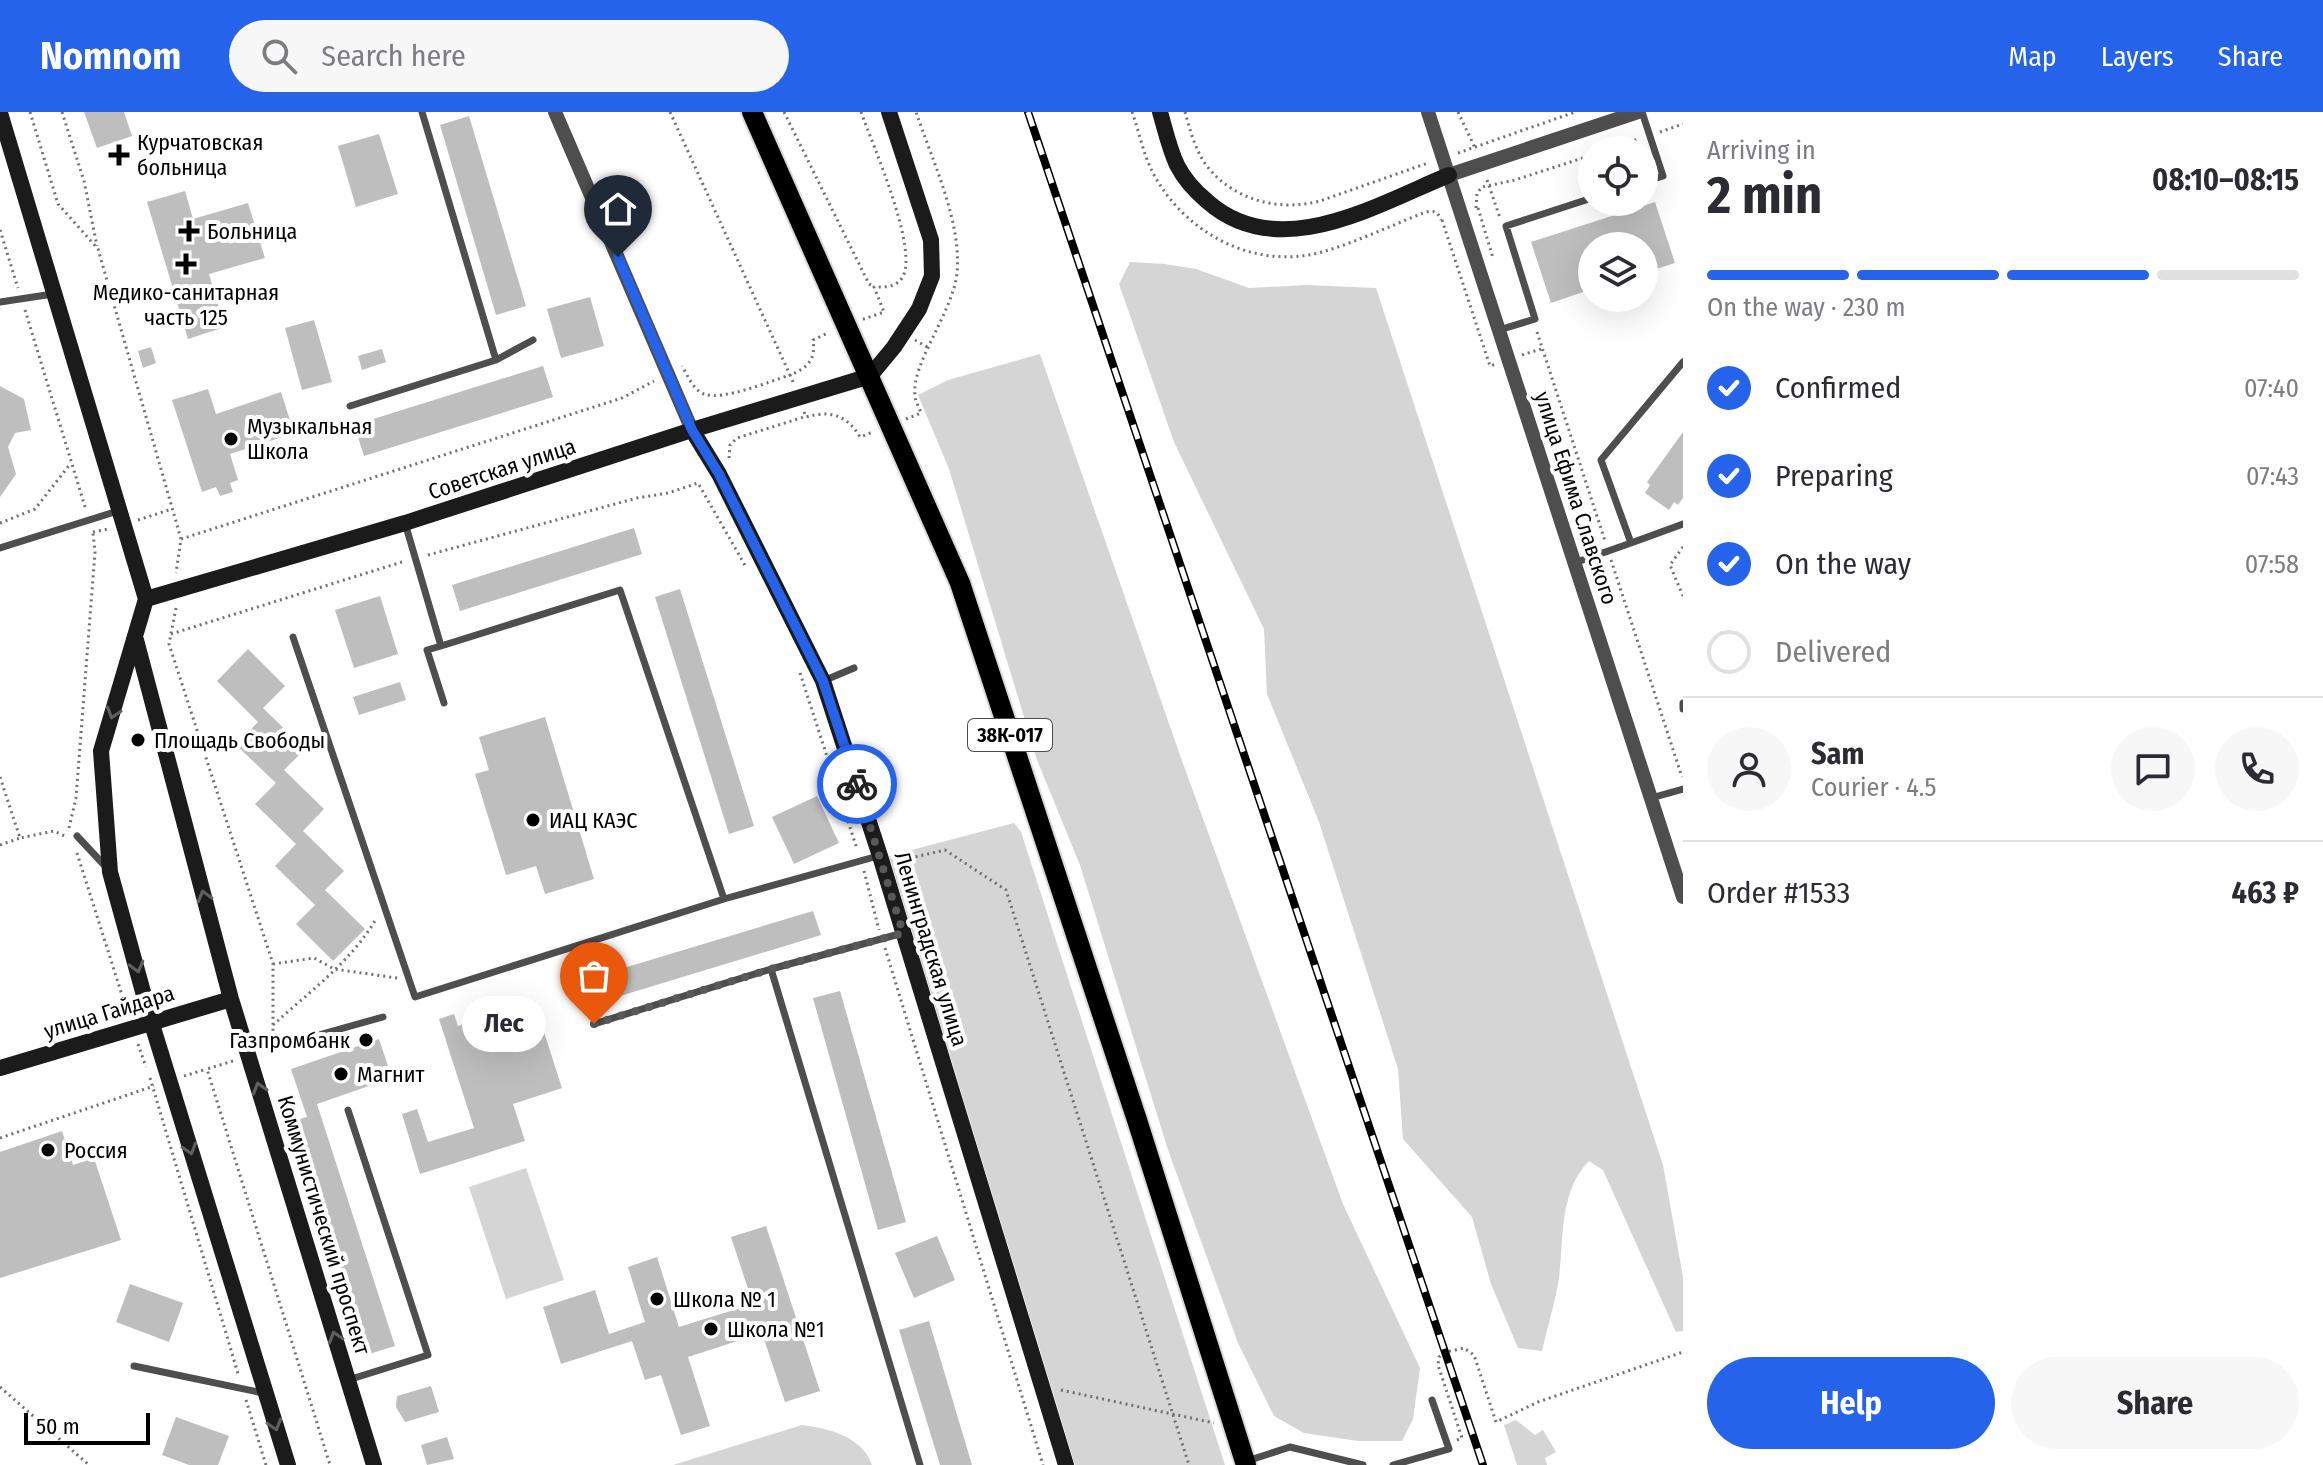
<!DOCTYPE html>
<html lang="en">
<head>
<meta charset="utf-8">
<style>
	:root { --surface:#fff; --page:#f7f7f7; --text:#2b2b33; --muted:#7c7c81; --line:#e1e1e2; --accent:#2563eb }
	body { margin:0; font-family:"Fira Sans Condensed",sans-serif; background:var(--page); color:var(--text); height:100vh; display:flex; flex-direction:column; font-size:30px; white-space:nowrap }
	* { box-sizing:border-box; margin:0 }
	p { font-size:26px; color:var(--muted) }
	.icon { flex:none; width:44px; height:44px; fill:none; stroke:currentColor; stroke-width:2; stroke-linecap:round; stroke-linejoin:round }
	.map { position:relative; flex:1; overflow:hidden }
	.details { display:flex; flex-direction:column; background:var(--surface); width:640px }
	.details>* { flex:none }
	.buttons { position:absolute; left:1578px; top:24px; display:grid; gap:16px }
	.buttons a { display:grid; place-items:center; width:80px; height:80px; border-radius:50%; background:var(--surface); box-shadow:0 8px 32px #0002; font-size:40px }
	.scale { position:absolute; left:24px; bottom:20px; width:126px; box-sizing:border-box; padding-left:8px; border:4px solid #000; border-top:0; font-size:22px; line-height:28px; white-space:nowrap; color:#000; -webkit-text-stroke:6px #fff; paint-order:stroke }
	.pin { position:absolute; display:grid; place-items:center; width:68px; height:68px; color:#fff; margin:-82px -34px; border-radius:50% 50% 50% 0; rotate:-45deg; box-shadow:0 0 8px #0007 }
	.pin .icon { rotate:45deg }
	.courier { position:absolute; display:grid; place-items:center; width:80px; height:80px; margin:-40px; border:6px solid #2563eb; border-radius:50%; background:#fff; color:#222; box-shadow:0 2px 10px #0007 }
	.bubble { position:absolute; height:56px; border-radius:28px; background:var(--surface); box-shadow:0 8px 32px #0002; font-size:26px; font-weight:700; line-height:56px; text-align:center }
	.summary em { font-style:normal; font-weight:700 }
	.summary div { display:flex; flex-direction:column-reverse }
	.summary { display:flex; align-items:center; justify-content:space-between; height:136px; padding:0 24px }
	h1 { font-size:52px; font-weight:700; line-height:60px }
	.bar { display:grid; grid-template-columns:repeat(4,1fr); gap:12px 8px; align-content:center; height:96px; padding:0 24px }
	.bar i { height:10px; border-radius:6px; background:var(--line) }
	.bar .selected { background:var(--accent) }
	.bar p { grid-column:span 4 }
	.line { display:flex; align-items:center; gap:20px; padding:0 24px; border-top:2px solid var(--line) }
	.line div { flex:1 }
	.round { display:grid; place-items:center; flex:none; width:84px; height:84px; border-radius:42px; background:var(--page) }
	ol { padding:0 24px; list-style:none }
	li { display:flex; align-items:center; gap:24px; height:88px }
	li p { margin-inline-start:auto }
	li .icon { padding:8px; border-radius:50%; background:var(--accent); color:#fff; stroke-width:4 }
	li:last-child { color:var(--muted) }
	li i { width:44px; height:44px; border:4px solid var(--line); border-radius:50% }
	.primary-button { display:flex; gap:16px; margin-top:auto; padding:16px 24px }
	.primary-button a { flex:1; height:92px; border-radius:48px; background:var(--accent); color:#fff; font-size:32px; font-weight:700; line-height:92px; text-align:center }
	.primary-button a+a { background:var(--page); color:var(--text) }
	header { display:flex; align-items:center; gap:48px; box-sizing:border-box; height:112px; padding:0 40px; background:var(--accent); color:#fff }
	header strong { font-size:38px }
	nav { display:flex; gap:44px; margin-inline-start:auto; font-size:28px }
	.search { width:560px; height:72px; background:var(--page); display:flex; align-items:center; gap:20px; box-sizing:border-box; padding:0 28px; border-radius:44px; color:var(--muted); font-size:30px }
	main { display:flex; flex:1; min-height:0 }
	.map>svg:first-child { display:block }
	.green { fill:#d5d5d5 }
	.building { fill:#bebebe }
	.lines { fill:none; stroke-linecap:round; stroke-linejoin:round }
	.primary-casing { stroke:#dbdbdb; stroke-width:24 }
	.path { stroke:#707070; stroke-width:3; stroke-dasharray:2 4; stroke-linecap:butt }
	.lane { stroke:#4e4e4e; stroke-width:7 }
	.street { stroke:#4e4e4e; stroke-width:14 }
	.secondary { stroke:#1b1b1b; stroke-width:16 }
	.primary { stroke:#000; stroke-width:20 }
	.rail-casing { stroke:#000; stroke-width:8 }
	.rail { stroke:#fff; stroke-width:5; stroke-dasharray:15; stroke-linecap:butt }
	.oneway { stroke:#5f5f5f }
	.done { stroke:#595959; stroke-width:8; stroke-dasharray:0 14.4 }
	.route { stroke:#2563eb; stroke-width:10 }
	.poi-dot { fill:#000; stroke:#fff; stroke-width:3 }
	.labels { text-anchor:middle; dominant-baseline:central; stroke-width:8; stroke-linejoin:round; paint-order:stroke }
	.shield { fill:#fff; stroke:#4c4c4c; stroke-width:2 }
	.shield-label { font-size:20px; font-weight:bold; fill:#000 }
	.poi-label { font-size:22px; fill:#000; stroke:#fff; text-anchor:start }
	.street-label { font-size:22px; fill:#000; stroke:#fff }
</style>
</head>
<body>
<header>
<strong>Nomnom</strong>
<div class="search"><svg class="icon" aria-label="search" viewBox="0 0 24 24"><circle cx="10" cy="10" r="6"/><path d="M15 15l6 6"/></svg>Search here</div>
<nav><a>Map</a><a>Layers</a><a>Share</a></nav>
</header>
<main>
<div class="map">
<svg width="1683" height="1353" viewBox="0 0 1683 1353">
	<rect width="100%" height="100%" fill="#fff"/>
	<path class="green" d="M1130,150l35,2 31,5 53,19 57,-3 70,3 287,877 20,112v54l-7,1 -73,-162 -14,-9c-32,33 -24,82 -31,123 -4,22 -11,45 -16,67l-24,-3 -27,-64 -19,-67 -69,-78 -5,-70 -79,-247 -52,-128 -3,-65 -90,-187 -55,-158z
		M1040,242l141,404 162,446 77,164 -7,51 -11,22h-44l-54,-8 -30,-17 -36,-73 -70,-193 -88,-285 -43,-105 -88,-291 -31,-74 30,-15z
		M1014,711l7,9 204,633h-150l-186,-609z
		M526,1056l38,112 -58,19 -37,-112z
		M1516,1308l19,15 8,-5 13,22 -11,6 2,7h-30l-13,-40z
		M802,1313c26,3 61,12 70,40h-199z"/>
	<path class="building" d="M84,0h40l8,24 -35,12z
		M469,4l57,190 -30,9 -56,-190z
		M379,22l19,60 -42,13 -18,-61z
		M185,79l8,28 55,-16 17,55 -56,16 16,53 -37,12 -41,-137z
		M1655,90l20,61 -31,10v-27h-52v43l-41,14 -20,-61z
		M590,185l14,49 -43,12 -14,-49z
		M314,208l18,62 -30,8 -17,-62z
		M151,235l5,16 -13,5 -5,-17z
		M382,237l4,13 -24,8 -4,-14z
		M543,254l10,31 -189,59 -10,-31z
		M0,274l24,13 7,31 -16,3 -7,14 8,27 -16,23z
		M208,277l8,25 65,-22 13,41 -64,21 8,26 -8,3 3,9 -13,4 -4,-9 -14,5 -30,-92z
		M1683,320v66l-5,7 -4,-3 -5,8 -24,-17 5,-8 -3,-3z
		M634,416l8,26 -182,57 -8,-26z
		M680,477l74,237 -25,8 -74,-237z
		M380,484l18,58 -44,14 -19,-58z
		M248,537l37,37 -22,22 42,41 -21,21 40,39 -21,22 41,40 -19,19 40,39 -32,32 -37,-37 19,-19 -40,-39 21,-22 -41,-40 21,-21 -40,-38 22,-23 -41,-41z
		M400,570l6,18 -47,15 -6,-18z
		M545,605l49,162 -49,15 -9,-28 -30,9 -31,-101 14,-4 -10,-33z
		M817,684l22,47 -45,21 -22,-47z
		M813,799l8,24 -237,72 -7,-25z
		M840,879l66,231 -28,8 -65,-232z
		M534,889l28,87 -49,16 12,37 -105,33 -18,-60 15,-5 11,33 46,-14 -35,-109 15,-5 4,12z
		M379,927l13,39 -75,26 78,242 -26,8 -76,-233 14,-4 -16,-48z
		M62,1019l11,34 21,-7 27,82 -121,38v-126z
		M766,1114l54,165 -35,11 -23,-69 -74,24 22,69 -29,9 -20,-60 -16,5 -13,-39 -71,23 -18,-57 52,-17 14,44 36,-12 -17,-55 29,-10 22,70 74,-23 -22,-67z
		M937,1124l18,44 -41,18 -19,-45z
		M130,1172l53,19 -14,39 -53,-20z
		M929,1209l43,144h-32l-41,-135z
		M431,1274l8,26 -34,10 -9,-15 1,-11z
		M176,1305l53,19 -11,29h-29l-27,-10z
		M447,1325l7,22 -27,6 -6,-20z"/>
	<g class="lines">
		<g class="primary-casing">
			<path id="primary" d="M752,0l208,471 177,537 109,345"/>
		</g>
		<path class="path" d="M30,0l28,92 40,45 83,290 -5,34
			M62,0l22,69 13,65
			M670,0l120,263c-19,6 -67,26 -86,19 -11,-4 -17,-20 -22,-28
			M784,0l85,172 5,3
			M861,0c11,31 59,140 41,166 -7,10 -18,9 -28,9l10,25 -23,8
			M1132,0c7,19 11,41 20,59 31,61 101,100 170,81 35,-10 70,-27 104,-40 8,-2 12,0 15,8
			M1185,0c5,18 10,37 21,53 27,35 72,47 114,36l108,-38
			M1458,0l18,38
			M1660,20l23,-8
			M1606,38l32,-11
			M1458,41l117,-41
			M1487,68l13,38
			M1476,96l1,-15 5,-6 33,-7 77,-25
			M1478,96l15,50
			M1442,108l48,146 6,-2
			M0,118l18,58
			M25,198l61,200
			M1537,220l68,209
			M915,228l14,8
			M1522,243l19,-6
			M793,270l-3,-7c18,-7 26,-16 23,-35l15,-7
			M804,300l2,5c24,-7 41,-2 54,20l13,-5
			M906,307l15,-6c-2,-6 -6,-12 -6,-18 -4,-31 38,-83 42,-122 5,-51 -25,-113 -41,-161
			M729,346l1,-13 7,-7 67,-21
			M138,408l34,-11
			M0,411l35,-14 36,-46
			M93,420l15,-3
			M181,427l441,-141 32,-17
			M1683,435l-13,18 13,31
			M428,443l209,-57 31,-5 30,-10 48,84
			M1611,448l71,217
			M176,496l-7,36 104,320v72
			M171,522l234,-73
			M800,561l57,176
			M0,665l20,61 34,-7 13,6
			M69,716l7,-30 19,-246 -2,-19
			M0,733l20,-7
			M77,741l51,161
			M898,749l47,-11 61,40 183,575
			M864,759l15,59
			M885,836l158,517
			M273,852l41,-6 20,11 63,9
			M273,913c35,-32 79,-64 103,-106
			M138,932l8,23
			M233,949l-26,8 123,396
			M184,964l23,-7
			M150,966l89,299
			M0,1026l154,-52
			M0,1275l89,78
			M1061,1278l153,33
			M246,1288l20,65
			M1457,1328l5,-2 -24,-73 1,-8 7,-5 18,-4 10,7 22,67 42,-20 145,-50"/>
		<path class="lane" d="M422,0l74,248 37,-20
			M1642,0l21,64 -19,6
			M0,190l53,-8
			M1499,218l36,-11 -29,-93 86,-28
			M350,294l146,-46
			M405,411l36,123 -14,4 17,53
			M1631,431l52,-19
			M0,436l118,-37
			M1574,451l57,-20 -30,-83 82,-98
			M293,525l122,360 309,-98 154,-43
			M441,534l179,-56 104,309
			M823,569l31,-13
			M1683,591v6
			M1651,686l32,-9
			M77,724l29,31
			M771,857l149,496
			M594,912l177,-55 132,-36
			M246,929l30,6 107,-30
			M348,998l80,245 -80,25
			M134,1254l129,27
			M1247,1349l43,-14 73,18
			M1393,1353l56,-16 -17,-49"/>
		<path class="street" d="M555,0l137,318
			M1428,0l255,785
			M1449,63l189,-63"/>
		<path class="secondary" d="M1160,0c5,17 9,36 17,53 7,14 19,27 31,37 71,62 168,3 241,-27
			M0,1l146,486 -45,152 9,121 41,149 137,444
			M692,318l27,44 104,207 57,175 186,609
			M146,487l259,-76 287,-93 178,-54 24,-29 25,-38 13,-33 -1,-36 -42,-128
			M136,528l95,359 143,466
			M0,956l231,-69"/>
		<use href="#primary" class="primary"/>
		<g class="rail-casing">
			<path id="rail" d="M1028,0l455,1353"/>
		</g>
		<use href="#rail" class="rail"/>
	</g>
	<defs><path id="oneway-chevron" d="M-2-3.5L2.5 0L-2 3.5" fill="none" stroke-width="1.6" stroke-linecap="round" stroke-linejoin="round" transform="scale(2)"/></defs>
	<g class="oneway">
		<use href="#oneway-chevron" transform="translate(113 601) rotate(107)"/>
		<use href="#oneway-chevron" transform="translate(204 784) rotate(-105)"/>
		<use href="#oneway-chevron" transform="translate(137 855) rotate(75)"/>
		<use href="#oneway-chevron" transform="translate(259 976) rotate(-107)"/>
		<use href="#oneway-chevron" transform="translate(190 1037) rotate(73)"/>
		<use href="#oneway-chevron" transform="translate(335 1225) rotate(-107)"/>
		<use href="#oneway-chevron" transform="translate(275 1313) rotate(73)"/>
	</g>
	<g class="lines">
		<path class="done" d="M594,912l177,-55 132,-36 -46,-149"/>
		<path class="route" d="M618,145l74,173 27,44 104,207 34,103"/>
	</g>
	<g class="poi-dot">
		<path d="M115 31h8v8h8v8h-8v8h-8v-8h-8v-8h8z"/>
		<path d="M185 107h8v8h8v8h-8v8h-8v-8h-8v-8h8z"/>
		<path d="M182 140h8v8h8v8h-8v8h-8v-8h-8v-8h8z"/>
		<circle cx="231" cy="327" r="8"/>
		<circle cx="138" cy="628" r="8"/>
		<circle cx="533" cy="708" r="8"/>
		<circle cx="366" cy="928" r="8"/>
		<circle cx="341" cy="962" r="8"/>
		<circle cx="48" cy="1038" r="8"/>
		<circle cx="657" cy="1187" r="8"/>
		<circle cx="711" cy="1217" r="8"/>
	</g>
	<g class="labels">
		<rect class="shield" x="968" y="607" width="84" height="32" rx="6"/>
		<g class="shield-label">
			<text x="1010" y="623">38К-017</text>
		</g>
		<g class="poi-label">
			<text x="137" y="30">Курчатовская<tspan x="137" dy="25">больница</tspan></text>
			<text x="207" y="119">Больница</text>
			<text x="186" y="180" text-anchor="middle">Медико-санитарная<tspan x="186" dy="25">часть 125</tspan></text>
			<text x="247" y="314">Музыкальная<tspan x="247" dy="25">Школа</tspan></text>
			<text x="154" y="628">Площадь Свободы</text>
			<text x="549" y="708">ИАЦ КАЭС</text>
			<text x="350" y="928" text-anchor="end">Газпромбанк</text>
			<text x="357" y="962">Магнит</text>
			<text x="64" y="1038">Россия</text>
			<text x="673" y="1187">Школа № 1</text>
			<text x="727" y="1217">Школа №1</text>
		</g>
		<g class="street-label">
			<text transform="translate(502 357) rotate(-18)">Советская улица</text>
			<text transform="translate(1576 386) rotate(72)">улица Ефима Славского</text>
			<text transform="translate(931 837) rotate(73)">Ленинградская улица</text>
			<text transform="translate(109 900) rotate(-17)">улица Гайдара</text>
			<text transform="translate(324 1113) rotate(73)">Коммунистический проспект</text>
		</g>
	</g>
</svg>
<div class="buttons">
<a><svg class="icon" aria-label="locate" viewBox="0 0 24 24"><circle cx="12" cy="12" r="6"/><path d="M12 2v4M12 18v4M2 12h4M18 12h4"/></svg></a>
<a><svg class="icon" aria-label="layers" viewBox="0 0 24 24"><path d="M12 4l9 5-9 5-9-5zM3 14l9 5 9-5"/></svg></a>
</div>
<div class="scale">50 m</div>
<div class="pin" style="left:594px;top:912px;background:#ea580c"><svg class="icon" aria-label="bag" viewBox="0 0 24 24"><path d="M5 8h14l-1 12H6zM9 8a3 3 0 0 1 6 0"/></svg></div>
<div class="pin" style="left:618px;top:145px;background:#1f2937"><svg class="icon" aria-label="home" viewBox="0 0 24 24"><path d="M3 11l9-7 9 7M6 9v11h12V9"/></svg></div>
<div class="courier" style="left:857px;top:672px"><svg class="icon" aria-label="bike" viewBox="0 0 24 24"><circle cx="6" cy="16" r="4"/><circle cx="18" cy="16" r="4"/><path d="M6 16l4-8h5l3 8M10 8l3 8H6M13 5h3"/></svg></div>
<div class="bubble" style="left:462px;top:884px;width:84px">Лес</div>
</div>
<section class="details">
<div class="summary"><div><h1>2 min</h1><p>Arriving in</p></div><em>08:10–08:15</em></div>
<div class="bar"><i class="selected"></i><i class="selected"></i><i class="selected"></i><i></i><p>On the way · 230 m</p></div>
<ol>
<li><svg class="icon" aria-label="check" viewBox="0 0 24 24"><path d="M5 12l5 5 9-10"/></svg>Confirmed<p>07:40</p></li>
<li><svg class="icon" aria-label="check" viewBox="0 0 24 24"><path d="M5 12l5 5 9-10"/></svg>Preparing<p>07:43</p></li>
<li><svg class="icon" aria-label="check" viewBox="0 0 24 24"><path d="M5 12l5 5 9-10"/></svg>On the way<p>07:58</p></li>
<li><i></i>Delivered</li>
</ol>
<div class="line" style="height:144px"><a class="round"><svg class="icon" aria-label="person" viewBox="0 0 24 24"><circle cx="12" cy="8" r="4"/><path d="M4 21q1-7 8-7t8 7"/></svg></a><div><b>Sam</b><p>Courier · 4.5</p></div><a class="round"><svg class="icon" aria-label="chat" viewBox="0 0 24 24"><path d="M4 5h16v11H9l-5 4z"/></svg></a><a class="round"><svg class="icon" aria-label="phone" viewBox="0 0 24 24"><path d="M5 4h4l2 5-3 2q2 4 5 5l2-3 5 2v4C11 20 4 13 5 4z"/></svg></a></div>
<div class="line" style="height:104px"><div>Order #1533</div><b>463 ₽</b></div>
<div class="primary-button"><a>Help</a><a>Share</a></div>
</section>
</main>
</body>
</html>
